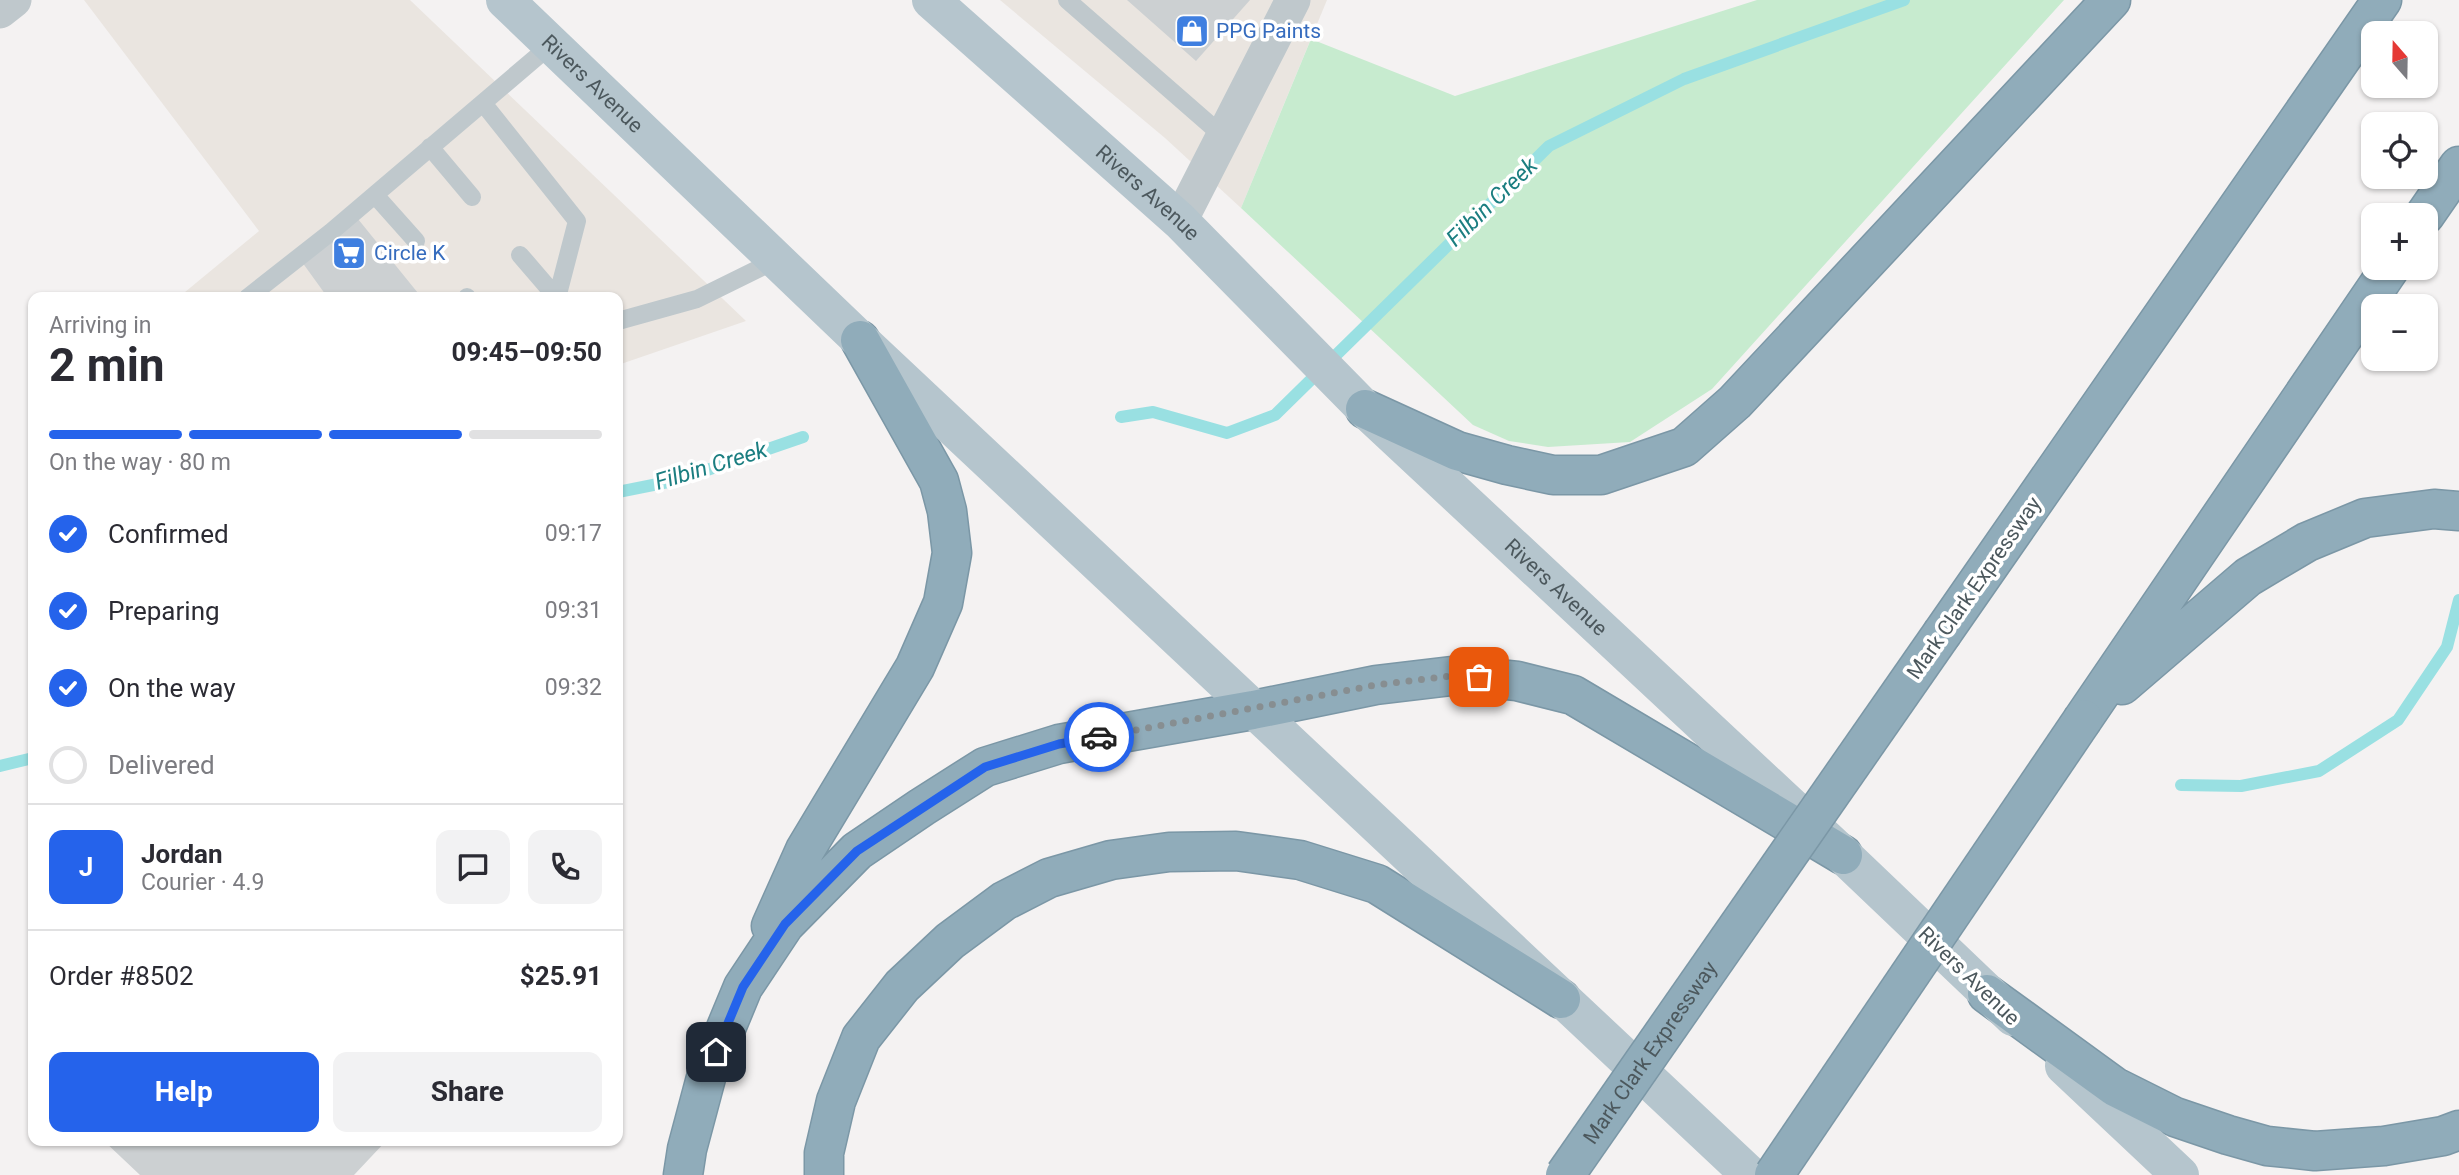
<!DOCTYPE html>
<html lang="en">
<head>
<meta charset="utf-8">
<style>
	:root { --surface:#fff; --page:#f2f2f3; --text:#2b2b33; --muted:#7c7c81; --line:#e1e1e2; --accent:#2563eb }
	body { margin:0; font-family:Roboto,sans-serif; background:var(--page); color:var(--text); height:100vh; display:flex; flex-direction:column; font-size:26px; white-space:nowrap }
	* { box-sizing:border-box; margin:0 }
	p { font-size:23px; color:var(--muted) }
	.icon { flex:none; width:38px; height:38px; fill:none; stroke:currentColor; stroke-width:2; stroke-linecap:round; stroke-linejoin:round }
	.map { position:relative; flex:1; overflow:hidden }
	.details { position:absolute; left:28px; top:292px; width:595px; height:854px; display:flex; flex-direction:column; background:var(--surface); border-radius:14px; box-shadow:0 2px 5px #0004 }
	.details>* { flex:none }
	.needle { width:46px; rotate:340deg }
	.tools { position:absolute; left:2361px; top:21px; display:grid; gap:14px }
	.tools a { display:grid; place-items:center; width:77px; height:77px; border-radius:14px; background:var(--surface); box-shadow:0 2px 5px #0004; font-size:35px }
	.pin { position:absolute; display:grid; place-items:center; width:60px; height:60px; color:#fff; margin:-30px; border-radius:14px; box-shadow:0 4px 10px #0006 }
	.courier { position:absolute; display:grid; place-items:center; width:70px; height:70px; margin:-35px; border:5px solid #2563eb; border-radius:50%; background:#fff; color:#222; box-shadow:0 2px 9px #0007 }
	.overview em { font-style:normal; font-weight:700 }
	.overview div { display:flex; flex-direction:column-reverse }
	.overview { display:flex; align-items:center; justify-content:space-between; height:119px; padding:0 21px }
	h1 { font-size:46px; font-weight:700; line-height:52px }
	.bar { display:grid; grid-template-columns:repeat(4,1fr); gap:10px 7px; align-content:center; height:84px; padding:0 21px }
	.bar i { height:9px; border-radius:5px; background:var(--line) }
	.bar .current { background:var(--accent) }
	.bar p { grid-column:span 4 }
	.line { display:flex; align-items:center; gap:18px; padding:0 21px; border-top:2px solid var(--line) }
	.line div { flex:1 }
	.round { display:grid; place-items:center; flex:none; width:74px; height:74px; border-radius:14px; background:var(--page) }
	ol { padding:0 21px; list-style:none }
	li { display:flex; align-items:center; gap:21px; height:77px }
	li p { margin-inline-start:auto }
	li .icon { padding:7px; border-radius:50%; background:var(--accent); color:#fff; stroke-width:4 }
	li:last-child { color:var(--muted) }
	li i { width:38px; height:38px; border:4px solid var(--line); border-radius:50% }
	.button { display:flex; gap:14px; margin-top:auto; padding:14px 21px }
	.button a { flex:1; height:80px; border-radius:14px; background:var(--accent); color:#fff; font-size:28px; font-weight:700; line-height:80px; text-align:center }
	.button a+a { background:var(--page); color:var(--text) }
	.map>svg:first-child { display:block }
	.commercial { fill:#eae5e0 }
	.green { fill:#c7ebcf }
	.lines { fill:none; stroke-linecap:round; stroke-linejoin:round }
	.stream { stroke:#99e0e2; stroke-width:12 }
	.building { fill:#ccd0d2 }
	.motorway-casing { stroke:#7b97a6; stroke-width:41 }
	.service { stroke:#bfc8cc; stroke-width:18 }
	.minor { stroke:#bfc8cc; stroke-width:35 }
	.primary { stroke:#b5c5cd; stroke-width:38 }
	.motorway { stroke:#90acba; stroke-width:38 }
	.motorway-bridge-casing { stroke:#7b97a6; stroke-width:41; stroke-linecap:butt }
	.motorway-bridge { stroke:#90acba; stroke-width:38 }
	.done { stroke:#878e91; stroke-width:7; stroke-dasharray:0 12.6 }
	.route { stroke:#2563eb; stroke-width:9 }
	.labels { text-anchor:middle; dominant-baseline:central; stroke-width:7; stroke-linejoin:round; paint-order:stroke }
	.shop-label { font-size:21px; fill:#366cbe; stroke:#fff; text-anchor:start }
	.street-label { font-size:21px; fill:#4c585d; stroke:#fff }
	.water-label { font-size:23px; font-style:italic; fill:#1b7e81; stroke:#fff }
</style>
</head>
<body>
<div class="map">
<svg width="2459" height="1175" viewBox="0 0 2459 1175">
	<rect width="100%" height="100%" fill="#f4f2f2"/>
	<path class="commercial" d="M84,0h326l336,321 -128,44v-67l-439,-1 80,-66z
		M1000,0h327l-86,208 -76,-70z"/>
	<path class="green" d="M1757,0h307l-352,389 -82,53 -82,5 -39,-6 -36,-16 -232,-217 70,-169 144,57z"/>
	<g class="lines">
		<path class="stream" d="M1121,417l32,-5 74,21 48,-18 274,-269 135,-67 220,-79
			M618,492l60,-12 125,-43
			M0,766l33,-8
			M2181,785l60,1 78,-15 79,-51 49,-73 12,-47"/>
	</g>
	<path class="building" d="M1127,0h123l-54,61z
		M358,219l64,79h-94l-26,-36z
		M104,1141h282l-32,34h-214z"/>
	<g class="lines">
		<g class="motorway-casing">
			<path id="motorway" d="M2425,215l34,-49
				M1365,409l92,42 50,14 46,10h48l83,-28 51,-45 376,-402
				M1943,632l439,-632
				M2122,685l126,-108 59,-35 58,-24 69,-9 25,2
				M2083,719l307,-451
				M771,926l34,-76 110,-183 28,-64 9,-50 -5,-42 -8,-30 -79,-141
				M1987,994l128,93 60,30 53,18 39,11 48,5 69,-5 59,-10 16,-6
				M683,1175l4,-26 20,-75 36,-87 42,-63 72,-73 65,-44 63,-40 74,-23 194,-34 123,-25 84,-10 57,6 56,14 270,160
				M824,1175v-22l12,-52 25,-63 41,-52 48,-45 54,-40 45,-23 62,-18 58,-8 67,-1 64,9 77,24 184,115"/>
		</g>
		<path class="service" d="M1067,0l157,137
			M483,103l94,118 -20,77
			M430,147l42,50
			M375,195l41,46
			M520,255l37,43
			M467,297v1
			M247,298l84,-66 221,-188
			M618,321l79,-22 79,-39"/>
		<path class="minor" d="M0,11l14,-11
			M1180,221l113,-221"/>
		<g class="primary">
			<path id="s1" d="M505,0l355,340 890,835"/>
			<path id="s2" d="M931,0l249,221 185,188 478,446 170,162"/>
			<path d="M2064,1066l116,109"/>
		</g>
		<use href="#motorway" class="motorway"/>
		<g class="motorway-bridge-casing">
			<g id="motorway-bridge">
				<path id="s3" d="M1565,1175l378,-543"/>
				<path d="M1774,1175l309,-456"/>
			</g>
		</g>
		<use href="#motorway-bridge" class="motorway-bridge"/>
	</g>
	<g class="lines">
		<path class="done" d="M1099,737l277,-52 84,-10 19,2"/>
		<path class="route" d="M716,1052l27,-65 42,-63 72,-73 128,-84 74,-23 40,-7"/>
	</g>
	<defs>
		<g id="shop-square" transform="scale(1.75)"><rect x="-9" y="-9" width="18" height="18" rx="4" fill="#3f7fe0" stroke="#fff"/><path d="M-5-2.5h2.3a2.7 3.5 0 0 1 5.4 0H5L5.5 6h-11ZM-1.5-2.5h3a1.5 2.3 0 0 0-3 0Z" fill="#fff"/></g>
		<g id="supermarket-square" transform="scale(1.75)"><rect x="-9" y="-9" width="18" height="18" rx="4" fill="#3f7fe0" stroke="#fff"/><path d="M-6-5.5h2.5l.6 2H6L4.5 2H-2.5L-4.4-4H-6ZM-1.5 3.2a1.3 1.3 0 1 0 .1 0ZM3 3.2a1.3 1.3 0 1 0 .1 0Z" fill="#fff"/></g>
	</defs>
	<g fill-rule="evenodd">
		<use href="#shop-square" x="1192" y="31"/>
		<use href="#supermarket-square" x="349" y="253"/>
	</g>
	<g class="labels">
		<g class="shop-label">
			<text x="1216" y="31">PPG Paints</text>
			<text x="374" y="253">Circle K</text>
		</g>
		<g class="street-label">
			<text stroke="none"><textPath href="#s1" startOffset="121">Rivers Avenue</textPath></text>
			<text stroke="none"><textPath href="#s2" startOffset="290">Rivers Avenue</textPath></text>
			<text stroke="none"><textPath href="#s2" startOffset="858">Rivers Avenue</textPath></text>
			<text transform="translate(1974 588) rotate(-55)">Mark Clark Expressway</text>
			<text transform="translate(1969 976) rotate(44)">Rivers Avenue</text>
			<text stroke="none"><textPath href="#s3" startOffset="149">Mark Clark Expressway</textPath></text>
		</g>
		<g class="water-label">
			<text transform="translate(1492 202) rotate(-44)">Filbin Creek</text>
			<text transform="translate(711 466) rotate(-17)">Filbin Creek</text>
		</g>
	</g>
</svg>
<div class="tools">
<a><svg class="needle" viewBox="-14 -14 28 28"><path d="M0-13l5 13h-10z" fill="#e53935"/><path d="M0 13l5-13h-10z" fill="#7c7c81"/></svg></a>
<a><svg class="icon" aria-label="locate" viewBox="0 0 24 24"><circle cx="12" cy="12" r="6"/><path d="M12 2v4M12 18v4M2 12h4M18 12h4"/></svg></a>
<a>+</a>
<a>−</a>
</div>
<div class="pin" style="left:1479px;top:677px;background:#ea580c"><svg class="icon" aria-label="bag" viewBox="0 0 24 24"><path d="M5 8h14l-1 12H6zM9 8a3 3 0 0 1 6 0"/></svg></div>
<div class="pin" style="left:716px;top:1052px;background:#1f2937"><svg class="icon" aria-label="home" viewBox="0 0 24 24"><path d="M3 11l9-7 9 7M6 9v11h12V9"/></svg></div>
<div class="courier" style="left:1099px;top:737px"><svg class="icon" aria-label="car" viewBox="0 0 24 24"><path d="M5 17H2v-5l4-1 3-4h7l3 4 3 1v5h-3M9 17h6M6 11h13"/><circle cx="7" cy="17" r="2"/><circle cx="17" cy="17" r="2"/></svg></div>
<section class="details">
<div class="overview"><div><h1>2 min</h1><p>Arriving in</p></div><em>09:45–09:50</em></div>
<div class="bar"><i class="current"></i><i class="current"></i><i class="current"></i><i></i><p>On the way · 80 m</p></div>
<ol>
<li><svg class="icon" aria-label="check" viewBox="0 0 24 24"><path d="M5 12l5 5 9-10"/></svg>Confirmed<p>09:17</p></li>
<li><svg class="icon" aria-label="check" viewBox="0 0 24 24"><path d="M5 12l5 5 9-10"/></svg>Preparing<p>09:31</p></li>
<li><svg class="icon" aria-label="check" viewBox="0 0 24 24"><path d="M5 12l5 5 9-10"/></svg>On the way<p>09:32</p></li>
<li><i></i>Delivered</li>
</ol>
<div class="line" style="height:126px"><b class="round" style="background:var(--accent);color:#fff">J</b><div><b>Jordan</b><p>Courier · 4.9</p></div><a class="round"><svg class="icon" aria-label="chat" viewBox="0 0 24 24"><path d="M4 5h16v11H9l-5 4z"/></svg></a><a class="round"><svg class="icon" aria-label="phone" viewBox="0 0 24 24"><path d="M5 4h4l2 5-3 2q2 4 5 5l2-3 5 2v4C11 20 4 13 5 4z"/></svg></a></div>
<div class="line" style="height:91px"><div>Order #8502</div><b>$25.91</b></div>
<div class="button"><a>Help</a><a>Share</a></div>
</section>
</div>
</body>
</html>
